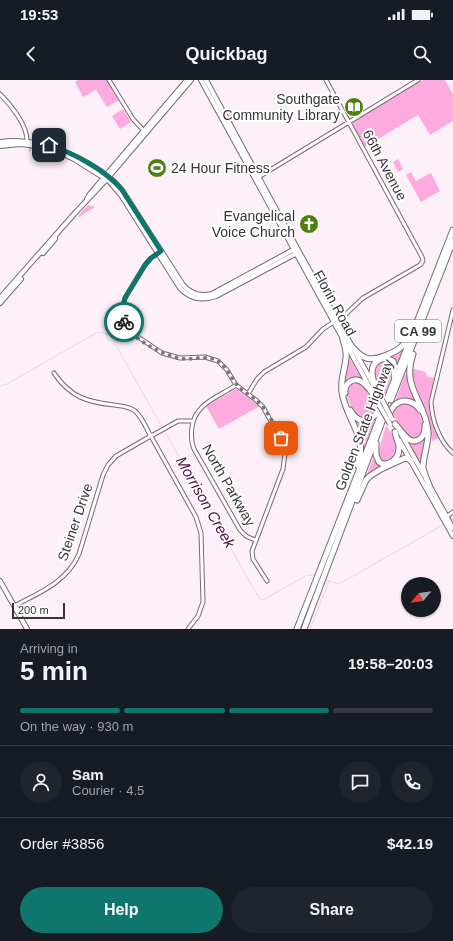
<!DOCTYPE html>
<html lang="en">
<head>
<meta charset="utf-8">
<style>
	:root { --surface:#171b24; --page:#20242c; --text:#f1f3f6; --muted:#9ea1a6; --line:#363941; --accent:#0f766e }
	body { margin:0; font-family:Arial,sans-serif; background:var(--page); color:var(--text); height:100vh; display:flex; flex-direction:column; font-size:15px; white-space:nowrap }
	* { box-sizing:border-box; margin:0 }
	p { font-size:13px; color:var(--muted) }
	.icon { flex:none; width:22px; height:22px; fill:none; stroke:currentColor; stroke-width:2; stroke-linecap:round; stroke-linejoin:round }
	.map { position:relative; height:549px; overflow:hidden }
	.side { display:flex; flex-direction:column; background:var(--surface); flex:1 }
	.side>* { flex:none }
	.needle { width:26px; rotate:241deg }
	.tools { position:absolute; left:401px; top:497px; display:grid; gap:8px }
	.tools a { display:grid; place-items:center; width:40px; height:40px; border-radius:50%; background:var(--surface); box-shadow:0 1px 3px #0004; font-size:20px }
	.scale { position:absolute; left:12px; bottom:10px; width:53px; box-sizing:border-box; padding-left:4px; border:2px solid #3a3438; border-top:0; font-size:11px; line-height:14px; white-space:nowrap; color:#3a3438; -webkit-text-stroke:3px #fff; paint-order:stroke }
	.pin { position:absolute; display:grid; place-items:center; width:34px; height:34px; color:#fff; margin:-17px; border-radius:8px; box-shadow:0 2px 6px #0006 }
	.courier { position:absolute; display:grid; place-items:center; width:40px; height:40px; margin:-20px; border:3px solid #0f766e; border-radius:50%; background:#fff; color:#222; box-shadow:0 1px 5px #0007 }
	.summary em { font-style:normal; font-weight:700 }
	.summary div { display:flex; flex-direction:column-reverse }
	.summary { display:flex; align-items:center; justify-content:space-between; height:68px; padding:0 20px }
	h1 { font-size:26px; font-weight:700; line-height:30px }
	.bar { display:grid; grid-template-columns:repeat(4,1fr); gap:6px 4px; align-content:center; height:48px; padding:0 20px }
	.bar i { height:5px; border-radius:3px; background:var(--line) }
	.bar .on { background:var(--accent) }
	.bar p { grid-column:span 4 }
	.line { display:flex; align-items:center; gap:10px; padding:0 20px; border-top:1px solid var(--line) }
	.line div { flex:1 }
	.round { display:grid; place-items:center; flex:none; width:42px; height:42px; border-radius:21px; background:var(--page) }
	.primary-button { display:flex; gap:8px; margin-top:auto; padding:8px 20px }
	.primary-button a { flex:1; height:46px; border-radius:24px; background:var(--accent); color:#fff; font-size:16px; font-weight:700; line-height:46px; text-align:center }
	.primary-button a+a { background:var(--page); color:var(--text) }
	.status { display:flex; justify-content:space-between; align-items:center; height:28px; padding:0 20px; background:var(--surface); direction:ltr }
	.status svg { height:11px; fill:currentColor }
	header { display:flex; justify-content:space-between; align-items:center; height:52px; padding:0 20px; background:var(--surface); font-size:18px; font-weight:700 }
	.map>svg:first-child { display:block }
	.green { fill:#fdabdf }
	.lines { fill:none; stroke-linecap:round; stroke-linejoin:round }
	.stream { stroke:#ffcbeb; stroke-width:1 }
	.minor-casing { stroke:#786972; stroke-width:5 }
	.major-casing { stroke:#786972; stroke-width:6 }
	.highway-casing { stroke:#786972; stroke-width:7 }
	.minor { stroke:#fff; stroke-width:3 }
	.major { stroke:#fff; stroke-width:4 }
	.highway { stroke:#fff; stroke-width:5 }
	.major-bridge-casing { stroke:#786972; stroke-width:6; stroke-linecap:butt }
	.major-bridge { stroke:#fff; stroke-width:4 }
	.done { stroke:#7e767b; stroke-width:4; stroke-dasharray:0 7.2 }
	.route { stroke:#0f766e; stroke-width:5 }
	.labels { text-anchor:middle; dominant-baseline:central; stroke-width:4; stroke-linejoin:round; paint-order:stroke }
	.shield { fill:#fff; stroke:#757174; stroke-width:1 }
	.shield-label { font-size:13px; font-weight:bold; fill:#3a3438 }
	.poi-label { font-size:14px; fill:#3a3438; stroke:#fff; text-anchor:end }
	.street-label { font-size:14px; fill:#3a3438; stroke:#fff }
	.water-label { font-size:15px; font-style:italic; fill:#4f063d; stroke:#fff }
</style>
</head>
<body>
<div class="status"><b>19:53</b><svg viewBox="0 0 49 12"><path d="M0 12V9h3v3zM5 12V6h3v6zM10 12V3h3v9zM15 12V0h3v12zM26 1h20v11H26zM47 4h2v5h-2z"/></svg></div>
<header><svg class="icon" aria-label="back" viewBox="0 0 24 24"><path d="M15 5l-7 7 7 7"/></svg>Quickbag<svg class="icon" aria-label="search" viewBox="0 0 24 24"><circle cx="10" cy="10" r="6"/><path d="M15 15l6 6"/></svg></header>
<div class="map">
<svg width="453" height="549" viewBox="0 0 453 549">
	<rect width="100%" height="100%" fill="#fdf0f8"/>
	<path class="green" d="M78,0h29l12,20 -12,7 -11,-17 -13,7 -8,-15z
		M423,0h22l8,14v27l-23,14 -12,-20 -55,33 -12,-25z
		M123,29l8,13 -11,7 -8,-13z
		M31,67l23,6 11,5 -2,3v-2l-5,-2 -1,1v-2l-5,-2 -2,2 1,-2 -9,-2 -1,3 1,2h5l-3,3 -7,-11h-5l-2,3 -1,-1v-3z
		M398,79l5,10 -5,3 -5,-10z
		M411,92l5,9 15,-8 9,18 -19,11 -15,-27z
		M88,125l7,2 -16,10 -1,-1z
		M402,268h2l-6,17 -10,-9z
		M348,277h1l12,21 -17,9 -1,-4z
		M384,280l7,2 2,6 -2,2 -1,10 -6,17c-7,-13 -18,-27 0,-37z
		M412,288l13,4 3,5 7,1c-7,29 -6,32 4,60l-7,3c-1,-10 -2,-19 -5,-28 -6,-15 -16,-28 -15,-45z
		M405,294h2l2,12 8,16 -1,1 -21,-1z
		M356,302l7,3 15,25 -7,8h-13l-8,-10 1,-2 -5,-12 2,-8z
		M236,309l24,17 -41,23 -13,-23z
		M405,323c2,0 5,0 7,1 4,3 5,7 7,10 4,10 9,19 -4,25 -12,-3 -17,-17 -23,-27l7,-8z
		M354,339l8,4 13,-2 -10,28 -2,-1 -10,-28z
		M386,345c8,13 19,27 1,37l-6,-2 -3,-7z
		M427,354l-6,31 -13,-22z
		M373,379l5,5 5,2 -17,11z"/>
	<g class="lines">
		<path class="stream" d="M0,306l7,-2 89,-51 5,-1 9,3 149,263 3,2 3,-1 42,-24 9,1
			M452,440l1,-1
			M324,499l15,5 104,-59
			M310,549l19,-48"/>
		<g class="minor-casing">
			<path id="minor" d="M109,0l24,39 12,13
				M0,14c11,11 28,32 27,48
				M257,98l161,-98
				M159,173l-8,5 -6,7 -20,33 -3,12 1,11 3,5 6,7 30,20 18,5 25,-1 13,4 9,9 9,15 20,15 7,7 20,36 2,11 -2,15 -31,82 1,8 14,22
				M453,230l-22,92c1,18 8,39 22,51
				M54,293c16,24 33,29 60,32 7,1 15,1 21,6 7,6 11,16 15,24
				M236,305c-17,12 -41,18 -44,42 -1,8 -1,15 2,22l46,81 6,6 9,4
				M248,314l9,-15 7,-7 42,-25 17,-18 23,-15 17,-16 57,-33 3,-4 -1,-4 -96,-177
				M152,358l44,79 5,16 2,69 -5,14 -10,13
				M446,437l7,-5
				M14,526c25,-13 53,-24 65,-52l24,-79 5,-10 8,-9 33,-19 1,-2h3l25,-14h15"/>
		</g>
		<g class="major-casing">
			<path id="major" d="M201,0l168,306
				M206,0l92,170 83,148
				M0,62c34,-5 65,7 94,25 10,6 20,13 28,23l61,95c8,9 17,12 29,9l81,-44h5
				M0,66l20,-2 18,2 15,3 21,10 35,22 12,14 59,93c10,11 22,13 36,8l79,-42 3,-4
				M87,119l3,-5 97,-114
				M43,173l12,-14v-3
				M0,218l75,-85 31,-33 85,-100
				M0,223l21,-24
				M372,312l6,11
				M400,352l24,43
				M399,360l54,96
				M428,403l25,45
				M0,501l27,48"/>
		</g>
		<g class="highway-casing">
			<path id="highway" d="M343,260c2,6 4,12 3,18 -1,12 -6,22 -4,34 4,29 26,42 16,74
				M351,266c4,4 9,10 15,12 8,3 30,-5 36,-12 3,-3 5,-7 6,-11
				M413,274c-12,34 12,46 15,77 1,12 -5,24 -5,37 1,5 4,12 6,17
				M377,311c-5,-12 -11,-30 9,-33l7,3 2,7 -1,8
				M345,313c-1,-9 8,-17 17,-11 4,2 8,8 11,12
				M391,320l62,-159
				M350,330c10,18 23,10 32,-3
				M386,337c4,-3 5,-8 8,-11 8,-9 20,-5 26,4
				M395,344c7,7 15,24 26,14 4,-4 4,-8 4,-13
				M376,363v12l3,7c9,6 20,-3 20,-14 0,-5 -3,-11 -4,-16
				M357,420l9,-20 4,-4 11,-7 24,-11 4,1 2,2
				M297,549l156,-399
				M304,549l82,-218"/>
		</g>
		<use href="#minor" class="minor"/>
		<use href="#major" class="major"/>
		<use href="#highway" class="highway"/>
		<g class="major-bridge-casing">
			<path id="major-bridge" d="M381,318l11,21
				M378,323l12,21"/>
		</g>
		<use href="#major-bridge" class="major-bridge"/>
	</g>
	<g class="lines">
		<path class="done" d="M124,242c8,18 42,35 61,37 11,0 22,-4 33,2 9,6 12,16 19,24 5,6 13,10 19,15 11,9 18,25 25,38"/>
		<path class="route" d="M49,65c24,8 57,25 73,45l39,61 -10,7 -6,7 -20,33 -3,12 2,12"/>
	</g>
	<defs>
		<g id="library-disc" transform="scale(1)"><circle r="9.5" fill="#4d7f11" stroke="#fff"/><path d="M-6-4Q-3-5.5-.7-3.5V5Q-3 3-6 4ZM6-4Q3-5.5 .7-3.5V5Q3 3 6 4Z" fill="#fff"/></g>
		<g id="stadium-disc" transform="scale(1)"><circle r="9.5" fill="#4d7f11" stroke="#fff"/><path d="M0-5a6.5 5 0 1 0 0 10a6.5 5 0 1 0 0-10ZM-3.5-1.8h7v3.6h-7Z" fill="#fff"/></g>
		<g id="church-disc" transform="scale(1)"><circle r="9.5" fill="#4d7f11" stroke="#fff"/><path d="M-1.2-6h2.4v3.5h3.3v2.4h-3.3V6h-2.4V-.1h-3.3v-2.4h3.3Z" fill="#fff"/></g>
	</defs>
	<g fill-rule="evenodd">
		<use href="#library-disc" x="354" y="27"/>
		<use href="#stadium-disc" x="157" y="88"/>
		<use href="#church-disc" x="309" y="144"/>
	</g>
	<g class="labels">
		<rect class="shield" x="395" y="240" width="46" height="22" rx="3"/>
		<g class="shield-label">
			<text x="418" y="251">CA 99</text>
		</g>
		<g class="poi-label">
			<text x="340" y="19">Southgate<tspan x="340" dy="16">Community Library</tspan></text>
			<text x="171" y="88" text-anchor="start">24 Hour Fitness</text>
			<text x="295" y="136">Evangelical<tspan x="295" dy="16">Voice Church</tspan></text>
		</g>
		<g class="street-label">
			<text transform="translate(385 85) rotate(62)">66th Avenue</text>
			<text transform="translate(335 223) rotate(61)">Florin Road</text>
			<text transform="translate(364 345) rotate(-69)">Golden State Highway</text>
			<text transform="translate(229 405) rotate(60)">North Parkway</text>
			<text transform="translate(75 442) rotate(-71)">Steiner Drive</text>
		</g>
		<g class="water-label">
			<text transform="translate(206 422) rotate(60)">Morrison Creek</text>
		</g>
	</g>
</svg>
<div class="tools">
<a><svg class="needle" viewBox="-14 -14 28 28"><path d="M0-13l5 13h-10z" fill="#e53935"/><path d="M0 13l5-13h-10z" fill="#9ea1a6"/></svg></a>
</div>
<div class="scale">200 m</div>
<div class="pin" style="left:281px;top:358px;background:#ea580c"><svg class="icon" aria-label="bag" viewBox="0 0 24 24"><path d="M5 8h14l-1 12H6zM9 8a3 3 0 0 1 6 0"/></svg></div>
<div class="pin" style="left:49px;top:65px;background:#1f2937"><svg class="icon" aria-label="home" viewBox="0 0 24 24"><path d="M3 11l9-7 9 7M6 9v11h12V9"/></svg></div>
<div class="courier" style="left:124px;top:242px"><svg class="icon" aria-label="bike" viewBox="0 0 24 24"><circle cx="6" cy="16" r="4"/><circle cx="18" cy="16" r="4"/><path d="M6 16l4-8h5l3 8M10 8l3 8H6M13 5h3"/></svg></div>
</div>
<section class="side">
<div class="summary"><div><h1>5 min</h1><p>Arriving in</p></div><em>19:58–20:03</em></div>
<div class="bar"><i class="on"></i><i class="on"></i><i class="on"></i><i></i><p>On the way · 930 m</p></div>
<div class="line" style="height:72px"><a class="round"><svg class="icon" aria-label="person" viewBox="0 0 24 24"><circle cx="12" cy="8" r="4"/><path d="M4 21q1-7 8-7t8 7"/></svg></a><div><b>Sam</b><p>Courier · 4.5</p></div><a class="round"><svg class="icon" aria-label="chat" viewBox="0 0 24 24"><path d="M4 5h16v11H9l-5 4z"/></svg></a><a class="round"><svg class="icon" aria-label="phone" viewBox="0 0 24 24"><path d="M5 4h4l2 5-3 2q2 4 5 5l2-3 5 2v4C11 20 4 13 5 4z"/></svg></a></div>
<div class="line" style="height:52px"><div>Order #3856</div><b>$42.19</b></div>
<div class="primary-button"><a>Help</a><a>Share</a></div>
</section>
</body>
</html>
